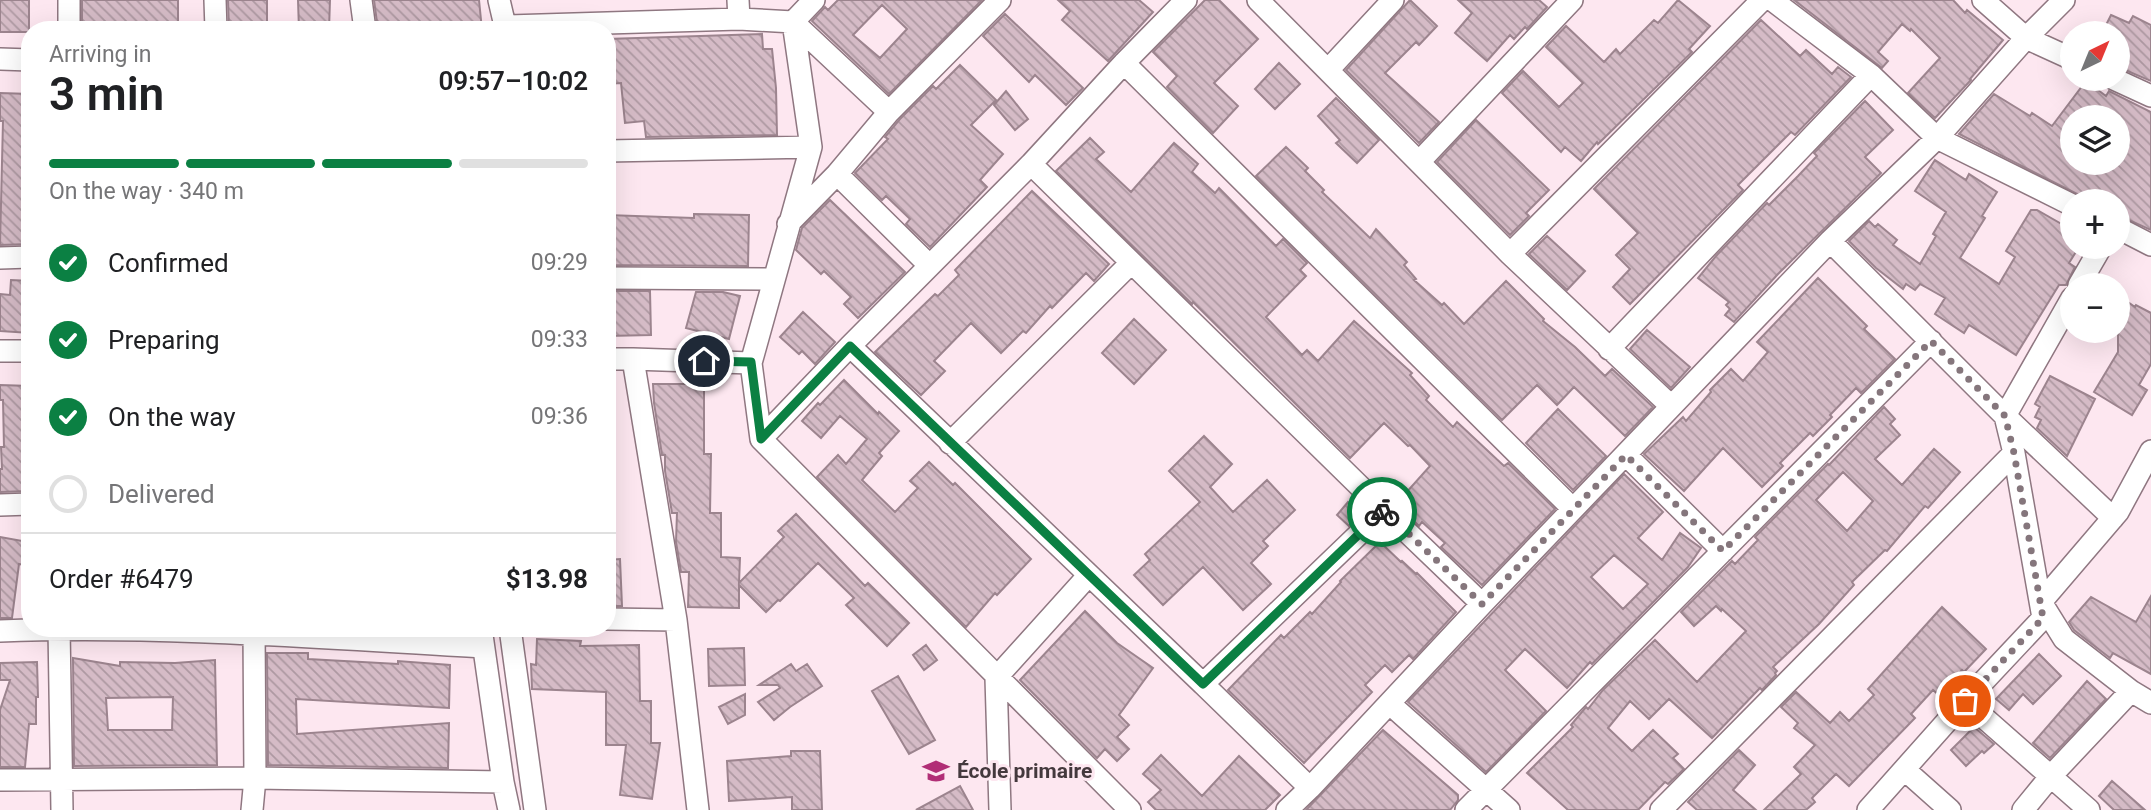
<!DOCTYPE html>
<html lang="en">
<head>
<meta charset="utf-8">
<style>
	:root { --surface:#fff; --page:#f2f2f2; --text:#202124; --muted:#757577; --line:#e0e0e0; --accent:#0b8043 }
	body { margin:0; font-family:Roboto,sans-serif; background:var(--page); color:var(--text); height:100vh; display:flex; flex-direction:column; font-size:26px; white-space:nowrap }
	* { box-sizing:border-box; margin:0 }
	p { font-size:23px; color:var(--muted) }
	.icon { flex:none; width:38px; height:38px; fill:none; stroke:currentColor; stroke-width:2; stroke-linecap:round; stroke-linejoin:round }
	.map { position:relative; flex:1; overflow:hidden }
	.panel { position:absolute; left:21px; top:21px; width:595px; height:616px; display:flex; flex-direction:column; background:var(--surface); border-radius:28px; box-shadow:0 7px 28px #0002 }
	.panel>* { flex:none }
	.needle { width:46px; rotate:43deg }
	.buttons { position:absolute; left:2060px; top:21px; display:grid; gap:14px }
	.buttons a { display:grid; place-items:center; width:70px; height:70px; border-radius:50%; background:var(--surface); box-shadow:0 7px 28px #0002; font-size:35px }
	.pin { position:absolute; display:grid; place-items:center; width:60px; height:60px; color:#fff; margin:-30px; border:4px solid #fff; border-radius:50%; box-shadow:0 2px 7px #0007 }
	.courier { position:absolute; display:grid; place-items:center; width:70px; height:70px; margin:-35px; border:5px solid #0b8043; border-radius:50%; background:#fff; color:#222; box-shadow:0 2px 9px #0007 }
	.summary em { font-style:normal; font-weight:600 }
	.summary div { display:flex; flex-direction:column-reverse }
	.summary { display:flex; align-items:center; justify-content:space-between; height:119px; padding:0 28px }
	h1 { font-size:46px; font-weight:600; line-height:52px }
	.bar { display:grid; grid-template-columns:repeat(4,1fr); gap:10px 7px; align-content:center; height:84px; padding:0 28px }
	.bar i { height:9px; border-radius:5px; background:var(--line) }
	.bar .selected { background:var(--accent) }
	.bar p { grid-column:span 4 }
	.line { display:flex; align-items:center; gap:18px; padding:0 28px; border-top:2px solid var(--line) }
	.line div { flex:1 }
	ol { padding:0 28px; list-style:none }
	li { display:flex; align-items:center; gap:21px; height:77px }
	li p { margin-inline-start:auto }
	li .icon { padding:7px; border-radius:50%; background:var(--accent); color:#fff; stroke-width:4 }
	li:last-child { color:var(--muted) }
	li i { width:38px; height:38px; border:4px solid var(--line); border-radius:50% }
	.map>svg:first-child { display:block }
	.building { fill:url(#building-back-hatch); stroke:#9c848e; stroke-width:2; fill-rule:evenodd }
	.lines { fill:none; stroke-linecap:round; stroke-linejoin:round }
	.minor-casing { stroke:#8f7781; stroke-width:24 }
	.minor { stroke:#fff; stroke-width:21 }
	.done { stroke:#85767c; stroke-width:7; stroke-dasharray:0 12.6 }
	.route { stroke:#0b8043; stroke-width:9 }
	.labels { text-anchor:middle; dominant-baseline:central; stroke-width:6; stroke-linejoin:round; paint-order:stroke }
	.poi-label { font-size:21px; font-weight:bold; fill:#44393d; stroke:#fde7f0; text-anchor:start }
</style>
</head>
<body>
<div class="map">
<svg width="2151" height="810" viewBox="0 0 2151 810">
	<defs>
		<pattern id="building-back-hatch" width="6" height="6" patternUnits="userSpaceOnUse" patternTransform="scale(1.75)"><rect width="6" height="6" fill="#d5bbc6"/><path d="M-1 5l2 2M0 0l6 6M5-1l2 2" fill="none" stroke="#ae99a2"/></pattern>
	</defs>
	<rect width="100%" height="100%" fill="#fde7f0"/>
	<path class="building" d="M0,0h29v32h-29z
		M82,0h96v30h-96z
		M228,0h39v30h-38z
		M298,0h32l-1,30h-30z
		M374,0h105l3,30h-104z
		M838,0h144l-93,94 -77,-73 13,-14 3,3zM882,5l25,24 -27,29 -27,-23z
		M1058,0h81l14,12 -45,49 -46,-41 8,-9z
		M1205,0h14l39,39 -44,44 24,23 -25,27 -46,-46 10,-11 -24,-24z
		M1410,0l27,26 -18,19 -3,-3 -31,31 54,49 -20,21 -73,-73z
		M1458,0h81l8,7 -20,22 -2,-2 -11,12 -4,-4 -23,26 -32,-28 17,-20z
		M1678,0l32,26 -21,23 3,3 -94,92 -1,-2 -16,19 -16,-14 -4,5 -59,-59 21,-22 36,36 24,-24 -37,-36 20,-21 38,36 12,-13 4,5 34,-34 4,3z
		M1794,0h159l12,13 2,-3 36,30 -33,39 1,1 -36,38 -27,-25 32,-35 -29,-29 -1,2 -8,-7 -24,28 10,9 -6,7z
		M1005,14l78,74 -17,17 -31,-30 -6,7 -46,-46z
		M2111,15l18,8 4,-7 18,9v56l-33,-14v-34h-16z
		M1761,20l39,36 6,-6 26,24 6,-7 13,10 -56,58 -4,-3 -53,53 5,5 -113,114 -17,-17 17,-18 -14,-14 22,-22 -44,-44z
		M762,34l1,15h9l4,39 1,47 -131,2 -2,-16 -19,2 -4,-40 -14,1v-45z
		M1279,63l21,21 -25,25 -20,-20z
		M960,65l36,35 -25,25 32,29 -23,26 7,7 -57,60 -24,-23 4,-5 -24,-23 -4,4 -27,-27 33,-34 -3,-2 15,-18 33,-33 3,3z
		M2086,81l20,15 3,-5 42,21v118l-33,-15v-14h-27l-132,-67 35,-40 36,22 2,-3 20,13zM2072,117h46v46h-46z
		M1006,91l22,28 -13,11 -21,-25z
		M0,93l30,1v150l-30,1 3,-124h-3z
		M1336,98l43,42 -22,23 -21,-20 4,-3 -22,-24z
		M1865,101l28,29 -28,27 16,16 -103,101 -44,48 -9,-7 5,-6 -4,-4 3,-3 -31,-24 18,-22 51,-53 2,2 29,-29 19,-20 -3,-3z
		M1476,120l73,70 -23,23 3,3 -19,19 -73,-73z
		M1090,138l14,14 -8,7 35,33 43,-49 24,21 -6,8 23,21 4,-5 57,58 7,-7 24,24 -7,7 6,6 -40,41 36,38 5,-5 11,11 36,-40 58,52 -2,2 19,21 -3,4 27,27 4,-5 47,44 4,-3 47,46 -73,76 -41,-38 4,-4 -23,-21 -3,4 -23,-22 34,-38 -20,-21 -2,1 -24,-23 -34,35 -157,-156 -1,2 -136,-133z
		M1286,147l22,21 -3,3 19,19 -2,2 48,46 6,-9 31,33 -3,3 12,14 -2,1 28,25 2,-2 20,21 42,-43 38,38 -1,2 32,26 30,29 7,-7 41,38 -28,29 -51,-49 -17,18 -20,-20 -35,35 -246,-244z
		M1935,160l31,20 3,-6 28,18 -15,24 3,2 -25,40 39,26 16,-27 -9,-6 25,-41h6l35,20v17h7l-10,16 6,4 -9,18h-7l-43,70 -47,-30 -5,8 -29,-19 10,-16 -25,-14 -5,6 -9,-6 -3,5 -27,-21 -27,-27 20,-20 6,6 3,-3 19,16 -4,5 27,19 16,-28 -3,-2 13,-22 -31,-21z
		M1032,191l77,73 -15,17 -8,-8 -34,35 -2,-2 -24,27 -3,-2 -22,22 -30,-30 -37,38 11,10 -24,24 -46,-43 60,-58 3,2 21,-21 -4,-5z
		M830,200l75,72 -47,46 -14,-14 7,-7 -27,-26 -3,3 -25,-24 6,-22z
		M694,214l55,1 -1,51 -141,-1v-50l87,3z
		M1547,236l38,35 -18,19 -38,-36z
		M1818,278l49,48 -3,3 31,30 -34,34 -5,-5 -26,27 2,2 -19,19 -3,-3 -30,30 3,3 -21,21 -39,-39 -39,43 -40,-37 39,-37 3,4 25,-29 -1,-2 21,-21 12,12 25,-29 -11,-10z
		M11,280l19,1v52l-30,-2v-37l10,1z
		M607,291h43l1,44 -44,1z
		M696,292h27l17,4 -11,43 -43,-11z
		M2118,295l17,12 1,-2 15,8v51l-12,21 8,5 -15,25 -38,-23 24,-40z
		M803,312l32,30 -20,22 -13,-13 -3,3 -19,-17z
		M1134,319l32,31 -32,34 -32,-31z
		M1647,330l43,37 -19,21 -41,-39z
		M2050,376l45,23 -28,57 -30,-28 4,-8 -6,-3 5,-10 -5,-3z
		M844,380l34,34 1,-2 20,19 -20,22 3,3 -20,24 33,32 23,-24 -8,-7 19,-19 24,23 2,-2 76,76 -34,36 -2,-2 -29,34 -149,-150 21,-22 8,9 21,-25 -27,-23 -19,22 -19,-17 16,-18 2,2z
		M653,384h51v70h7l-1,59h11v44l19,1 -1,25 45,-46 -6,-6 18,-17 69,72 3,-3 41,40 -22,23 -41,-41 8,-7 -36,-35 -38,38 -2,-1 -12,12 -27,-27v23l-51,-1 1,-35h-8l-5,-30 1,-29h-5l-7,-42v-16h-3l-8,-52z
		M0,385l30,1 -1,34 -3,20 3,51 -29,1v-23h2l-1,-22h3l-1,-47h-3z
		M1884,407l11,12 -5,5 10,11 -25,24 27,26 32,-36 26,23 -32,36 -3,-2 -38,45 -2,-1 -33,32 2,3 -35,39 -46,43 4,4 -2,2 1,2 -14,15 -2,-2 -48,50 -43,-39 -20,20 -19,-18 -22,27 24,23 21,-21 25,24 -5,4 11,11 -16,15 -3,-2 -27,28h-70l-41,-37 46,-46 -2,-2 15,-18 2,2 15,-19 52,-50 42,42 49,-51 -24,-22 -1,2 -5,-5 -22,20 -13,-14 51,-51 3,3 23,-24 -3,-3 73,-73 1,1zM1843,472l30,29 -26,30 -31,-31z
		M1558,409l48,47 -33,34 -47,-47z
		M1204,436l28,28 -22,23 23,25 34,-32 28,30 -32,31 5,5 -17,17 20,21 -28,26 -40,-43 -40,38 -29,-30 16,-15 -5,-6 55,-52 -31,-31z
		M1624,474l39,38 -25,26 24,22 18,-27 21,15 -13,19 -96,97 -2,-2 -23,26 -42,-39 -20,21 41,41 -60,61 -78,-70zM1614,555l34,29 -25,25 -32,-32z
		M1348,502l13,12 -12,12 -12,-11z
		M0,537l28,5 -4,23 -5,-1 -7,54h-12z
		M1380,542l21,20 1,-1 14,13 1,-1 39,39 -43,47 -4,-4 -17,17 -7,-7 -20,20 7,7 -68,71 -76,-73 53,-55 3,3 26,-26 2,2 29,-32 -1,-1z
		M620,559l2,47h-15v-46z
		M2151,596v78l-38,-21 -3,5 -36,-28 -5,-8 22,-25 45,25z
		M1942,607l44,42 -22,23 -2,-2 -22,26 -7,-6 -22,24 4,4 -66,68 -13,-12 -24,24 3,4 -9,8h-42l37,-36 -7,-7 21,-22 -21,-17 4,-5 -17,-16 15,-15 34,31 10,-11 9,9 25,-26 -6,-6z
		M1085,611l32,32 36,25 -34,47 10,10 -12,12 12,12 -12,12 -12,-12 -8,9 -77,-78z
		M537,639l44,2 -1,5 59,-1 1,56h11v42h9l-8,56 -32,-4 6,-50h-20v-53l-74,-3 -1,-25 5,1z
		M926,645l11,15 -13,10 -11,-15z
		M744,648l1,37 -36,1 -1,-37z
		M267,653h41v6l90,5v-3l52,4 -1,43 -153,-9 1,35 152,-11 -1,45 -180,-3z
		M2039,654l22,22 -28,28 -10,-10 -14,16 -13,-11z
		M73,658l47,8v-4l55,1 40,-3 2,105 -143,1zM173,697l-1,33h-64l-2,-32z
		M37,662l1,35h-2v27h-7l-4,43h-25v-57l10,-30h-10v-17z
		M791,664l5,7 11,-7 15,22 -32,21 -16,13 -16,-18 22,-14 -2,-3h-19z
		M898,676l37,64 -26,14 -37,-63z
		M2087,681l19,18 -56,59 -17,-15z
		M745,694v21l-17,9 -9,-17z
		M1974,727l20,17 -10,9 -2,-2 -16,15 -15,-16z
		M1383,730l75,65v5l-8,10h-144z
		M1739,750l16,15 -22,25 23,20h-59l-9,-8z
		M791,751h29l2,59h-30v-13l-63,4 -2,-40 64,-5z
		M1161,755l41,41 37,-40 41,39 -15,15h-109l-8,-8 13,-12 -18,-16z
		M2112,781l33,29h-31l-15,-14z
		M960,786l13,24h-57z"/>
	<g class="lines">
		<g class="minor-casing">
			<path id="minor" d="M215,0l1,30
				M361,0l4,30
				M499,0l7,30
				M738,0l1,19 54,3 21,-22
				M1258,0l252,254 161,152
				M1772,0l99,75 66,63 135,67
				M1983,0l43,38 46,21
				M505,26l234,-7
				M69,30v-30
				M0,59l30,1
				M1124,63l449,446
				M1328,70l65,-70
				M2114,79l37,17
				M889,112l111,-112
				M607,151l204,-4
				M1419,162l153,-162
				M1031,164l353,346 98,94
				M837,174l92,91
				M2118,228l33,17
				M1830,241l175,175 9,37 29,165
				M1510,254l252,-254
				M0,258l30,-1
				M607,278l166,1
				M2079,285l22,-38
				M2072,298l-67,118 108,102
				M850,346l353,338
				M1609,349l262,-274
				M0,351h30
				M607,359h26l43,261 22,190
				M633,359l118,4 10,76 369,371
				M751,363l60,-216 -18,-125 96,90 -52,62 -49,50
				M761,439l89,-93 181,-182 93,-101 62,-63
				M950,443l181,-180
				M1626,455l97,96
				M0,505l30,-1
				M2041,602l77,-90 33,-61
				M2041,602l23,37 67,52 20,12
				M607,619l69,1
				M59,628l3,182
				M481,628l22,154 6,28
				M510,628l25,182
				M0,631c161,-6 322,7 483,16
				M1965,701l124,109
				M1390,704l119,106
				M1905,770l45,40
				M0,780l255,-2 248,4
				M1310,788l-107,-104 181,-174
				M252,810l3,-32 -1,-150
				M1000,810l-4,-132 92,-102
				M1287,810l23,-22 172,-184 348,-363 107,-103 89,-100 38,-38
				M1466,810l465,-469
				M1661,810l353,-357
				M1868,810l97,-109 78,-83 -2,-14
				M2023,810l27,-33 81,-86"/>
		</g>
		<use href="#minor" class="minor"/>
	</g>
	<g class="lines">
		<path class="done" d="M1382,512l2,-2 98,94 144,-149 97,96 208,-210 74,75 9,37 29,165 -78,83"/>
		<path class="route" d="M704,361l47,1 10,77 89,-93 353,338 179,-172"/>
	</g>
	<defs>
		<g id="school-bare" transform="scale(2.1)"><path d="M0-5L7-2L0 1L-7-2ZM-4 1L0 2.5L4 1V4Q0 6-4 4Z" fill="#b12e76" stroke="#fde7f0" stroke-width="2.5" paint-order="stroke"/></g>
	</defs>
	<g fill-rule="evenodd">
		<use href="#school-bare" x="936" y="771"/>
	</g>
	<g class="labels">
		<g class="poi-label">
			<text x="957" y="771">École primaire</text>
		</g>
	</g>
</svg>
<div class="buttons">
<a><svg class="needle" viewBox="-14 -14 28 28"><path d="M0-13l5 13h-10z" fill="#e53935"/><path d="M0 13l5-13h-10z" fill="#757577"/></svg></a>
<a><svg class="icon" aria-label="layers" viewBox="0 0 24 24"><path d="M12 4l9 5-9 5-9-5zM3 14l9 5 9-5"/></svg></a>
<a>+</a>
<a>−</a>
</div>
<div class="pin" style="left:1965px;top:701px;background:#ea580c"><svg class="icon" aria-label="bag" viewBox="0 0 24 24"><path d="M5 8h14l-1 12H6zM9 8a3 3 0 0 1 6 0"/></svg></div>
<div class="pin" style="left:704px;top:361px;background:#1f2937"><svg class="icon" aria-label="home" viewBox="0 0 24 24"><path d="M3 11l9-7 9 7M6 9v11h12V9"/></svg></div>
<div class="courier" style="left:1382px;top:512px"><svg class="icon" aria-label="bike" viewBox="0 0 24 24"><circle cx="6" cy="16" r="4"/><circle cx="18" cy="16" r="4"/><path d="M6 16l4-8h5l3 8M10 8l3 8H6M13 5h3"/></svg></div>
<section class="panel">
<div class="summary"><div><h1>3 min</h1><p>Arriving in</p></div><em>09:57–10:02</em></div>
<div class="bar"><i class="selected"></i><i class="selected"></i><i class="selected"></i><i></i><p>On the way · 340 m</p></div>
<ol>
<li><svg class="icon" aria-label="check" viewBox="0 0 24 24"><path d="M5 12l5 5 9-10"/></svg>Confirmed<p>09:29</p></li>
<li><svg class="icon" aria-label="check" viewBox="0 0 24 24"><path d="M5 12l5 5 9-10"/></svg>Preparing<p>09:33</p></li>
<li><svg class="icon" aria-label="check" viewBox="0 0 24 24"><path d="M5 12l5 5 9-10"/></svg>On the way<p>09:36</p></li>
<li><i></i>Delivered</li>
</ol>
<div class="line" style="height:91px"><div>Order #6479</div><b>$13.98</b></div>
</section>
</div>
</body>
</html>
